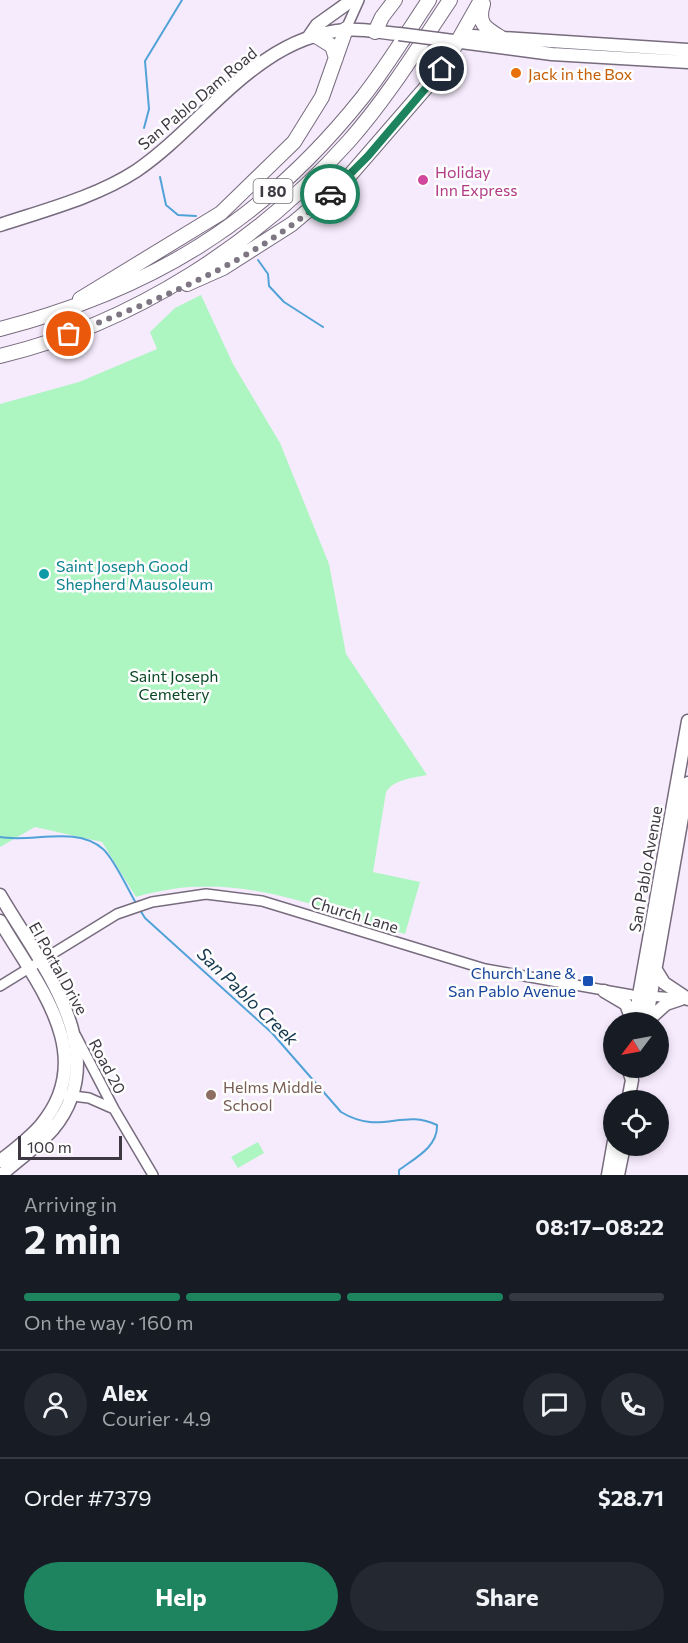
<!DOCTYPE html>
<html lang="en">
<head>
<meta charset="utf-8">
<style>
	:root { --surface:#171b24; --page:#242831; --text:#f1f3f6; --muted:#9ea1a6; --line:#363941; --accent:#1e845f }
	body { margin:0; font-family:Commissioner,sans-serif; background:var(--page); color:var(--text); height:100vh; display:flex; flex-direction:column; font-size:22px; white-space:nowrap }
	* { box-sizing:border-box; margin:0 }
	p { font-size:20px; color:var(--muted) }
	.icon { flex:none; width:33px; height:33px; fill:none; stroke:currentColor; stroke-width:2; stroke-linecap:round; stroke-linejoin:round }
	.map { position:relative; height:1175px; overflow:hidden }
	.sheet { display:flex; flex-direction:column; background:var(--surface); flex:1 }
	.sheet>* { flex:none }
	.needle { width:39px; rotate:238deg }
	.buttons { position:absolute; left:603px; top:1012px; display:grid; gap:12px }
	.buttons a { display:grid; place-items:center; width:66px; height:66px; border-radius:50%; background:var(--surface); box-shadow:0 3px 9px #0003; font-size:30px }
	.scale { position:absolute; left:18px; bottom:15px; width:104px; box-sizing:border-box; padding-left:6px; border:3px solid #3d3841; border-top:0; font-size:16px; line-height:21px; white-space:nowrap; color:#3d3841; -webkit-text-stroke:4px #fdfdfd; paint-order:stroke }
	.pin { position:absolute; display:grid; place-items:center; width:51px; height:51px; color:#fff; margin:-26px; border:3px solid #fff; border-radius:50%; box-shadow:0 2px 6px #0007 }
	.courier { position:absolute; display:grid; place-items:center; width:60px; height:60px; margin:-30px; border:4px solid #1e845f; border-radius:50%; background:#fff; color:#222; box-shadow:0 2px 8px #0007 }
	.headline em { font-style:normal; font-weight:700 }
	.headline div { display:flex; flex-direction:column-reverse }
	.headline { display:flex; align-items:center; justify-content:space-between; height:102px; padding:0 24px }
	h1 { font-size:39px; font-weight:700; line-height:45px }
	.bar { display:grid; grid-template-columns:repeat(4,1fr); gap:9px 6px; align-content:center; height:72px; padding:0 24px }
	.bar i { height:8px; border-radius:4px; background:var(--line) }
	.bar .active { background:var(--accent) }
	.bar p { grid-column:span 4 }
	.line { display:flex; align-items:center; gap:15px; padding:0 24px; border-top:2px solid var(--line) }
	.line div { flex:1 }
	.round { display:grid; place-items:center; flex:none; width:63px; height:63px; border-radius:32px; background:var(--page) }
	.action { display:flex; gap:12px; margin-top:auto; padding:12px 24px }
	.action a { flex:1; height:69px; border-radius:36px; background:var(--accent); color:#fff; font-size:24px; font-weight:700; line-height:69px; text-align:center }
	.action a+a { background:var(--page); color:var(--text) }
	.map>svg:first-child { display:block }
	.green { fill:#adf5c1 }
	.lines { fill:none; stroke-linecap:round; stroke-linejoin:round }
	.stream { stroke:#51a2d7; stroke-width:2 }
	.minor-casing { stroke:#776b7e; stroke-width:12 }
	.major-casing { stroke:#776b7e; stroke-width:15 }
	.highway-casing { stroke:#776b7e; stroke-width:16 }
	.minor { stroke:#fff; stroke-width:9 }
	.major { stroke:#fff; stroke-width:12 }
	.highway { stroke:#fff; stroke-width:14 }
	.major-bridge-casing { stroke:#776b7e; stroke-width:15; stroke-linecap:butt }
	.major-bridge { stroke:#fff; stroke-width:12 }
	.done { stroke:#7e7783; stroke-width:6; stroke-dasharray:0 10.8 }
	.route { stroke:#1e845f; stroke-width:8 }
	.food-dot { fill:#e8710a; stroke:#fdfdfd; stroke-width:2 }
	.hotel-dot { fill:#d1479c; stroke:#fdfdfd; stroke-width:2 }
	.culture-dot { fill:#0f9aa8; stroke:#fdfdfd; stroke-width:2 }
	.transit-dot { fill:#1a4fb4; stroke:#fdfdfd; stroke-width:2 }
	.education-dot { fill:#8d6e63; stroke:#fdfdfd; stroke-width:2 }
	.labels { text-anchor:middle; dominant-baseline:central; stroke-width:5; stroke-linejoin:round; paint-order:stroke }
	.shield { fill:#fdfdfd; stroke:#777379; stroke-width:1.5 }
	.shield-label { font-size:15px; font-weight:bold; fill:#3d3841 }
	.food-label { font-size:16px; fill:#c56008; stroke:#fdfdfd; text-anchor:start }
	.street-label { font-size:16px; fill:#3d3841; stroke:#fdfdfd }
	.hotel-label { font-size:16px; fill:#b23c85; stroke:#fdfdfd; text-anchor:start }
	.culture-label { font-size:16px; fill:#0d838f; stroke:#fdfdfd; text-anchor:start }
	.park-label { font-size:16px; fill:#0c4826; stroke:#fdfdfd }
	.transit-label { font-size:16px; fill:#164399; stroke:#fdfdfd; text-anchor:end }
	.education-label { font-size:16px; fill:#785e54; stroke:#fdfdfd; text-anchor:start }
	.water-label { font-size:18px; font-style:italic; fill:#14374d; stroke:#fdfdfd }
</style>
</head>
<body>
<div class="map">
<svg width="688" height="1175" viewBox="0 0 688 1175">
	<rect width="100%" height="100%" fill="#f6ebfd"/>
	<path class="green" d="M201,295l32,69 47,79 49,121 17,90 81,121c-14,3 -33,4 -41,17l-13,80 47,10 -15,52c-94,-28 -170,-66 -269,-37l-34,-55 -67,-15 -35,20v-443l79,-22 78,-33 -7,-17 25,-24z
		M258,1142l6,11 -26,15 -7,-11z"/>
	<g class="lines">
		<path class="stream" d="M144,128l5,-19 -4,-48 37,-61
			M140,141l4,7
			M160,177l6,28 12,10 18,1
			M258,260l10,14 1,12 15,16 39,25
			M0,837c32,6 76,-12 103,12 12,11 25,41 34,56
			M140,910l5,8 127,115 69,79c40,24 61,-4 96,13 1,22 -22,33 -38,45v5"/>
		<g class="minor-casing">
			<path id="minor" d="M346,29l13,-29
				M0,986l117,-72 35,-12 54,-8 56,7 223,68 147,26 45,3
				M76,1036l38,73 39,66
				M65,1095l24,3 25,11"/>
		</g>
		<g class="major-casing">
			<path id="major" d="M308,38l9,-13 35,-25
				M438,39l114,15 136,8
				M466,39l7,-3 215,14
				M0,225c45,-15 96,-28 136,-54 68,-46 120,-134 209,-141 17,-2 37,3 54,4
				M0,895c40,69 116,157 53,234 -15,17 -35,31 -52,46
				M0,921c36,62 100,134 41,204 -11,13 -27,25 -41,36
				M656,970l8,13 24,16
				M604,991l22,13 7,19
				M646,1022l20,-18 15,-5
				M634,1023l54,-302
				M646,1023l42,-240
				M628,1068l4,12 -4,21
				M608,1175l6,-34
				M618,1175l6,-29"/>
		</g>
		<g class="highway-casing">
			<path id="highway" d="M483,4c-6,19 2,24 17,33
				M375,32l7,-15 13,-17
				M316,36l16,10 4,12
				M187,284l36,-16 69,-44 59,-50 91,-105 39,-69
				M80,299l141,-86 73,-71 28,-45 24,-68
				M0,329c151,-39 264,-108 362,-231 24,-30 45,-65 67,-98
				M0,356c133,-32 258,-113 349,-215 38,-43 69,-93 101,-141"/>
		</g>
		<use href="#minor" class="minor"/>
		<use href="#major" class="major"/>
		<use href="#highway" class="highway"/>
		<g class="major-bridge-casing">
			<path id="major-bridge" d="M399,34l39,5"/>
		</g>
		<use href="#major-bridge" class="major-bridge"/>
	</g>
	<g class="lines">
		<path class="done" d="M69,334c91,-35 188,-73 261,-140"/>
		<path class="route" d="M330,194l38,-38 74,-87"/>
	</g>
	<circle class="food-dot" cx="516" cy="73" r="6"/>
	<circle class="hotel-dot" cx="423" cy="180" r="6"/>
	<circle class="culture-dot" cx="44" cy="574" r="6"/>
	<rect class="transit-dot" x="582" y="975" width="12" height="12" rx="3"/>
	<circle class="education-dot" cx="211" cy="1095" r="6"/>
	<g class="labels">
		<rect class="shield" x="253.5" y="179" width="39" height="24" rx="4.5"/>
		<g class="shield-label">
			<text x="273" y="191">I 80</text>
		</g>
		<g class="food-label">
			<text x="528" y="73">Jack in the Box</text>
		</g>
		<g class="street-label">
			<text transform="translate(197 98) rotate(-40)">San Pablo Dam Road</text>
			<text transform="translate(645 869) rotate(-80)">San Pablo Avenue</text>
			<text transform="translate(355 914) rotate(17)">Church Lane</text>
			<text transform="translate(59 968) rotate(61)">El Portal Drive</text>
			<text transform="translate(108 1066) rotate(62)">Road 20</text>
		</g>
		<g class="hotel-label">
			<text x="435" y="171">Holiday<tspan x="435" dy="18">Inn Express</tspan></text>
		</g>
		<g class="culture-label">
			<text x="56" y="565">Saint Joseph Good<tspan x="56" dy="18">Shepherd Mausoleum</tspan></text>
		</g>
		<g class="park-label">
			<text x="174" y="675">Saint Joseph<tspan x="174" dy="18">Cemetery</tspan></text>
		</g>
		<g class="transit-label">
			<text x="576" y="972">Church Lane &amp;<tspan x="576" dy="18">San Pablo Avenue</tspan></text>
		</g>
		<g class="education-label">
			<text x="223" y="1086">Helms Middle<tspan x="223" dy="18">School</tspan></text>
		</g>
		<g class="water-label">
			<text transform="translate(248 996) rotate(44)">San Pablo Creek</text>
		</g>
	</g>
</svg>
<div class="buttons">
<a><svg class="needle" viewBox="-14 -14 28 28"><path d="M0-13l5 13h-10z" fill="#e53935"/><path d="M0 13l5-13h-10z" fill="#9ea1a6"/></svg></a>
<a><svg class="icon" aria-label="locate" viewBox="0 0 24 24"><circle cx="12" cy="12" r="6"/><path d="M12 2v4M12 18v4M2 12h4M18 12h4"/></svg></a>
</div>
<div class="scale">100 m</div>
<div class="pin" style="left:69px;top:334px;background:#ea580c"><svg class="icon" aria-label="bag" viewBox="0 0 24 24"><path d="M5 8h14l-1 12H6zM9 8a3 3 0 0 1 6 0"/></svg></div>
<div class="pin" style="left:442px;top:69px;background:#1f2937"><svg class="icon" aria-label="home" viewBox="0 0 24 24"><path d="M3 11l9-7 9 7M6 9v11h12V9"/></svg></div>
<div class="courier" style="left:330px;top:194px"><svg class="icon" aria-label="car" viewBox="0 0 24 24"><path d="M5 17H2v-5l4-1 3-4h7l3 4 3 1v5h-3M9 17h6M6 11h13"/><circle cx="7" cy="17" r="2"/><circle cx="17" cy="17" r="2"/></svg></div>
</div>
<section class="sheet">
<div class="headline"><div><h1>2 min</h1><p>Arriving in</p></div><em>08:17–08:22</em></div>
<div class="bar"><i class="active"></i><i class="active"></i><i class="active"></i><i></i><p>On the way · 160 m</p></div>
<div class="line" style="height:108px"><a class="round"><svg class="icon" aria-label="person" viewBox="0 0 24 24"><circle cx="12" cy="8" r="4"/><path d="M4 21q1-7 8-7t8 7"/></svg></a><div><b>Alex</b><p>Courier · 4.9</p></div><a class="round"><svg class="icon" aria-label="chat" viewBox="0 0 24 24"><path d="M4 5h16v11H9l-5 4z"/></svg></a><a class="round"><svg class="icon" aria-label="phone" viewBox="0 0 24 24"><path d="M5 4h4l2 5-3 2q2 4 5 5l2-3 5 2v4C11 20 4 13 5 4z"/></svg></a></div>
<div class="line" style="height:78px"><div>Order #7379</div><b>$28.71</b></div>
<div class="action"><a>Help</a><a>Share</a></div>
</section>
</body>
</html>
